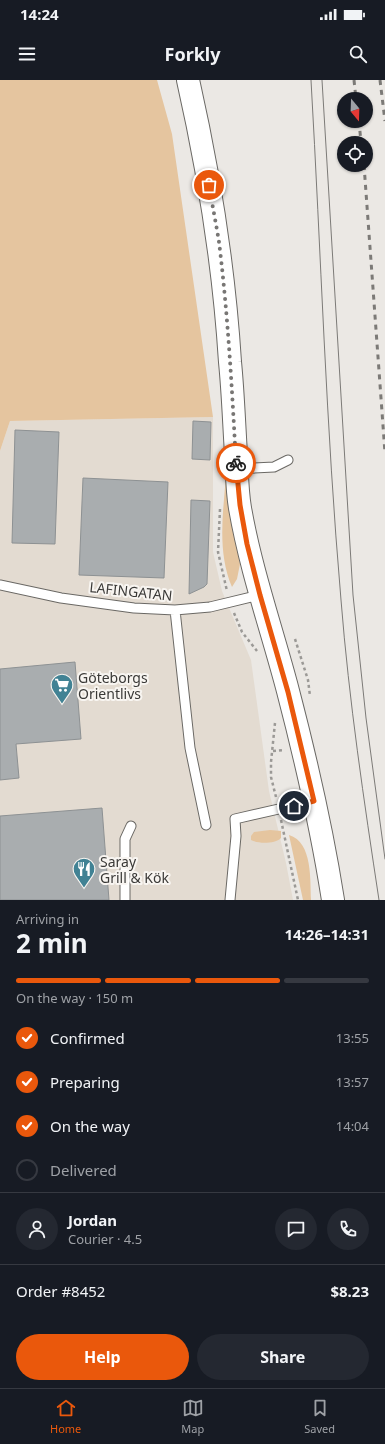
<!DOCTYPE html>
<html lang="en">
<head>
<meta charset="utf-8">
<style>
	:root { --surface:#171b24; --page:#242831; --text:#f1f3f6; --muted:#9ea1a6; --line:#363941; --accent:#ea580c }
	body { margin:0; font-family:"Noto Sans",sans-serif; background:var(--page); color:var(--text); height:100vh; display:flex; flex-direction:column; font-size:15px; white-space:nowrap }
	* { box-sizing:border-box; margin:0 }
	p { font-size:13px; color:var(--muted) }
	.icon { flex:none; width:22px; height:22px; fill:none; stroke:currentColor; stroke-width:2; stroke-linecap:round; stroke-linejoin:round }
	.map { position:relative; height:820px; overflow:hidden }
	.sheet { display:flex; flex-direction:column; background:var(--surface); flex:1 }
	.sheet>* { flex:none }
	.needle { width:26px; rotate:161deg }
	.tools { position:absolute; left:337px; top:12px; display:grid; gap:8px }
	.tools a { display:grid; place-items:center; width:36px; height:36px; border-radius:50%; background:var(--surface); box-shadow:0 1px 3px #0004; font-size:20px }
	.pin { position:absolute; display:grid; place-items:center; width:34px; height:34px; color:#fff; margin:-17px; border:2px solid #fff; border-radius:50%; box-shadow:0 1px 4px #0007 }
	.courier { position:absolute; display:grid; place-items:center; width:40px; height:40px; margin:-20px; border:3px solid #ea580c; border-radius:50%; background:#fff; color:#222; box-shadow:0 1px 5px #0007 }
	.head em { font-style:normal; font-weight:700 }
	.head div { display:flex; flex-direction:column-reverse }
	.head { display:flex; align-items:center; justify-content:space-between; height:68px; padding:0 16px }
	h1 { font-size:26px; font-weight:700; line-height:30px }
	.bar { display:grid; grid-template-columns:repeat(4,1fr); gap:6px 4px; align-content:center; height:48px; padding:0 16px }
	.bar i { height:5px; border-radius:3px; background:var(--line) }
	.bar .active { background:var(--accent) }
	.bar p { grid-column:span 4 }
	.line { display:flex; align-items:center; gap:10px; padding:0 16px; border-top:1px solid var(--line) }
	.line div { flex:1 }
	.round { display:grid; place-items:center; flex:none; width:42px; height:42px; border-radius:21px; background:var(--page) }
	ol { padding:0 16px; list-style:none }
	li { display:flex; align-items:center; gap:12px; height:44px }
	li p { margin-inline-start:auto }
	li .icon { padding:4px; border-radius:50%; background:var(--accent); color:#fff; stroke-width:4 }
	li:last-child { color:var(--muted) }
	li i { width:22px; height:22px; border:2px solid var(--line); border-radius:50% }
	.action { display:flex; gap:8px; margin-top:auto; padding:8px 16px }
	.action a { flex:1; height:46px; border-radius:24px; background:var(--accent); color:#fff; font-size:16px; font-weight:700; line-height:46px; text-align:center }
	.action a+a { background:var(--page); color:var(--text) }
	.status { display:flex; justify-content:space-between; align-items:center; height:28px; padding:0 20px; background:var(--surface); direction:ltr }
	.status svg { height:11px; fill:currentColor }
	header { display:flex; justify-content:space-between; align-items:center; height:52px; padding:0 16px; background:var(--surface); font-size:18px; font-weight:700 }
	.menu { display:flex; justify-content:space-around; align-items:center; height:56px; border-top:1px solid var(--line); background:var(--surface); font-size:11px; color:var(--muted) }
	.menu a { display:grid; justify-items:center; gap:2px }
	.menu .active { color:var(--accent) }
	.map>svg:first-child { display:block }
	.built { fill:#e3dbd1 }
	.green { fill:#e5c59f }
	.building { fill:#a9adaf; stroke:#8d9193 }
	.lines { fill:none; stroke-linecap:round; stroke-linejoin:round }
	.lane-casing { stroke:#6a6864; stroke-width:11 }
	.secondary-casing { stroke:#6a6864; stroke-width:24 }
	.path { stroke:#9b9996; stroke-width:2.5; stroke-dasharray:3 3; stroke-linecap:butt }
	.lane { stroke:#fff; stroke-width:9 }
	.secondary { stroke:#fff; stroke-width:22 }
	.tram { stroke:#7c7a77; stroke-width:1 }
	.rail { stroke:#7c7a77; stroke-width:3; stroke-dasharray:5 5; stroke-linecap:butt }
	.done { stroke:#787674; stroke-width:4; stroke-dasharray:0 7.2 }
	.route { stroke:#ea580c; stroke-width:5 }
	.labels { text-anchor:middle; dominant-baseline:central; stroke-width:4; stroke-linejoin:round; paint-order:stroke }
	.street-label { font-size:14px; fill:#3a3937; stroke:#f8f5f1 }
	.poi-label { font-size:14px; fill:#3a3937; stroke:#f8f5f1; text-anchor:start }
</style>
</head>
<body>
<div class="status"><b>14:24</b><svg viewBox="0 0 49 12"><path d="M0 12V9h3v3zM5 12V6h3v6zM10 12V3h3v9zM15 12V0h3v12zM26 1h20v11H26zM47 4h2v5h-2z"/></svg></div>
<header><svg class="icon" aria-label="menu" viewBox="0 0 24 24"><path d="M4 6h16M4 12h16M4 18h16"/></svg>Forkly<svg class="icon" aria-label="search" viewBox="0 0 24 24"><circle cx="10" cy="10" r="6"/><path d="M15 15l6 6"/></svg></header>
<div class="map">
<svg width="385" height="820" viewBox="0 0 385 820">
	<rect width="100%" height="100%" fill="#ebe8e4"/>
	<path class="built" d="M213,337v135l9,39 29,69 18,131 17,72 7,37h-293v-449l10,-30z"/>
	<path class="green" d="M0,0h157l15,54 41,283 -203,4 -10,30z
		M226,396l14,88 -3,15 -5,8c-15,-35 -9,-74 -6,-111z
		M270,750l11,1v7c-6,6 -23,6 -30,2v-4l3,-4z
		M289,755c24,7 21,46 22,65h-8z"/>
	<path class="building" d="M193,341l18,1 -1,38 -18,-1z
		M15,350l44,2 -4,112 -43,-1z
		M83,398l85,4 -4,96 -85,-3z
		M191,420l19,1 -3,83 -3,3 -15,7z
		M75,582l6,77 -65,5 3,34 -19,2v-111z
		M102,728l7,92h-109v-84z"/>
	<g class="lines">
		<g class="lane-casing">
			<path id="lane" d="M237,389l37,-2 14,-7
				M0,505l61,13 73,10 41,2 35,-3 50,-12
				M175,530l15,138 16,77
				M125,820v-61l6,-13
				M230,820l6,-64 -1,-17 79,-18"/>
		</g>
		<g class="secondary-casing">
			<path id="secondary" d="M188,0c21,93 36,187 42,282 3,30 4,61 6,92 1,18 1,37 4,54 11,63 32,122 48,183 18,69 34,139 45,209"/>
		</g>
		<path class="path" d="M220,429l-2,43 9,39
			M234,533l8,19 15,19
			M295,559l13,41 2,16
			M275,643l-4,39v15l5,20
			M273,671l11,-1
			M281,740l17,80"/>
		<use href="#lane" class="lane"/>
		<use href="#secondary" class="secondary"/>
		<path class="tram" d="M311,0c10,173 15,347 30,520 8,101 23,201 38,300
			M322,0l31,515 13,123 19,141"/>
		<path class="rail" d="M354,0l2,19
			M380,0l5,41
			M359,41l2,22
			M364,85l21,288"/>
	</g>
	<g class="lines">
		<path class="done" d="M209,105c3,19 7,38 10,57 9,73 13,147 17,221"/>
		<path class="route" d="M236,383l4,42 7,39 13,51 28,97 26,109 -20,5"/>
	</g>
	<defs>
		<g id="supermarket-pin" transform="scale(1.15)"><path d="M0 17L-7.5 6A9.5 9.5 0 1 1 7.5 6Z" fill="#418294" stroke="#f8f5f1"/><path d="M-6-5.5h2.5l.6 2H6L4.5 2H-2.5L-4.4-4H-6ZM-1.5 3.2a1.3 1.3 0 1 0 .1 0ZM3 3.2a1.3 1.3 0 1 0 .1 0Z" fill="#fff"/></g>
		<g id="restaurant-pin" transform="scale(1.15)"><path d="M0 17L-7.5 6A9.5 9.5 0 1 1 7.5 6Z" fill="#418294" stroke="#f8f5f1"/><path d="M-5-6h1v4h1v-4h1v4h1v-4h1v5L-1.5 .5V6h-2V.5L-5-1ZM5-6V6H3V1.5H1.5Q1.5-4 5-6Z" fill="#fff"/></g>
	</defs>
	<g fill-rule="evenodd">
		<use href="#supermarket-pin" x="62" y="605"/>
		<use href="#restaurant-pin" x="84" y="789"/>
	</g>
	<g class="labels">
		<g class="street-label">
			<text transform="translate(131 511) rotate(6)">LAFINGATAN</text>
		</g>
		<g class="poi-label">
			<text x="78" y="597">Göteborgs<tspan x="78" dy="16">Orientlivs</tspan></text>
			<text x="100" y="781">Saray<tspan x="100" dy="16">Grill &amp; Kök</tspan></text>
		</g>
	</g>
</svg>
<div class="tools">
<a><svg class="needle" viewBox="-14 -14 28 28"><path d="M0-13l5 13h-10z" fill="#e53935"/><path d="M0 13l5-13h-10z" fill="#9ea1a6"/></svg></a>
<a><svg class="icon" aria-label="locate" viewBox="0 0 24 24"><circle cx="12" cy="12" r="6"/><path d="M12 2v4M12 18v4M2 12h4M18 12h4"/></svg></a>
</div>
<div class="pin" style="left:209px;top:105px;background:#ea580c"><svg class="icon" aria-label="bag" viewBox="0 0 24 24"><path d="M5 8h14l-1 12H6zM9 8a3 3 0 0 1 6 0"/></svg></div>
<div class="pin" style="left:294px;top:726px;background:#1f2937"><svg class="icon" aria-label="home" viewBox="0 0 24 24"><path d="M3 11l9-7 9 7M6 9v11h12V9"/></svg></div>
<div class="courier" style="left:236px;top:383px"><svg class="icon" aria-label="bike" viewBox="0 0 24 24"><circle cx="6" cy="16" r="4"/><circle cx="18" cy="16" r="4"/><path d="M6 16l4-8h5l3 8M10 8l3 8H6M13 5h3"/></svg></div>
</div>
<section class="sheet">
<div class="head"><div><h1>2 min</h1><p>Arriving in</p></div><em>14:26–14:31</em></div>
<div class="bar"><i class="active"></i><i class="active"></i><i class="active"></i><i></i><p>On the way · 150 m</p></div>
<ol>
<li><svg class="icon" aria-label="check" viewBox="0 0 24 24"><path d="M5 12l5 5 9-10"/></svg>Confirmed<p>13:55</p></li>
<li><svg class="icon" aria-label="check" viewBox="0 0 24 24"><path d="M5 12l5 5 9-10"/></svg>Preparing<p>13:57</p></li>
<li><svg class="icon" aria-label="check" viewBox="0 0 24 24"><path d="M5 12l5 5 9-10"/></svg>On the way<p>14:04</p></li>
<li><i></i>Delivered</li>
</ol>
<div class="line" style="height:72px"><a class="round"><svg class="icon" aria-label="person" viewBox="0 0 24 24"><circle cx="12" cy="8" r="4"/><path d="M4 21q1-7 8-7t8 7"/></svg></a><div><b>Jordan</b><p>Courier · 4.5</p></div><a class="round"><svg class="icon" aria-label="chat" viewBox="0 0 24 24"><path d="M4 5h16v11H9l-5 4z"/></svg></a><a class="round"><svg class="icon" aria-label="phone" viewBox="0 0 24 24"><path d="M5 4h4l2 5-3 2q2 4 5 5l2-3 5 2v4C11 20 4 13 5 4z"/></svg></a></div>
<div class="line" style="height:52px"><div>Order #8452</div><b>$8.23</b></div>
<div class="action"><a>Help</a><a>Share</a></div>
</section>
<nav class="menu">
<a class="active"><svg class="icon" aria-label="home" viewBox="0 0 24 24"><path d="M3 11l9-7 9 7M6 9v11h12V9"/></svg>Home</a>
<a><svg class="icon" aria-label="map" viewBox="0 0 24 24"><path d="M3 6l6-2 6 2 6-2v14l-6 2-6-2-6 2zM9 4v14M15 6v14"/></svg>Map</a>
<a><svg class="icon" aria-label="saved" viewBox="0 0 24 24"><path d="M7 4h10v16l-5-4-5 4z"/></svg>Saved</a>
</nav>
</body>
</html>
